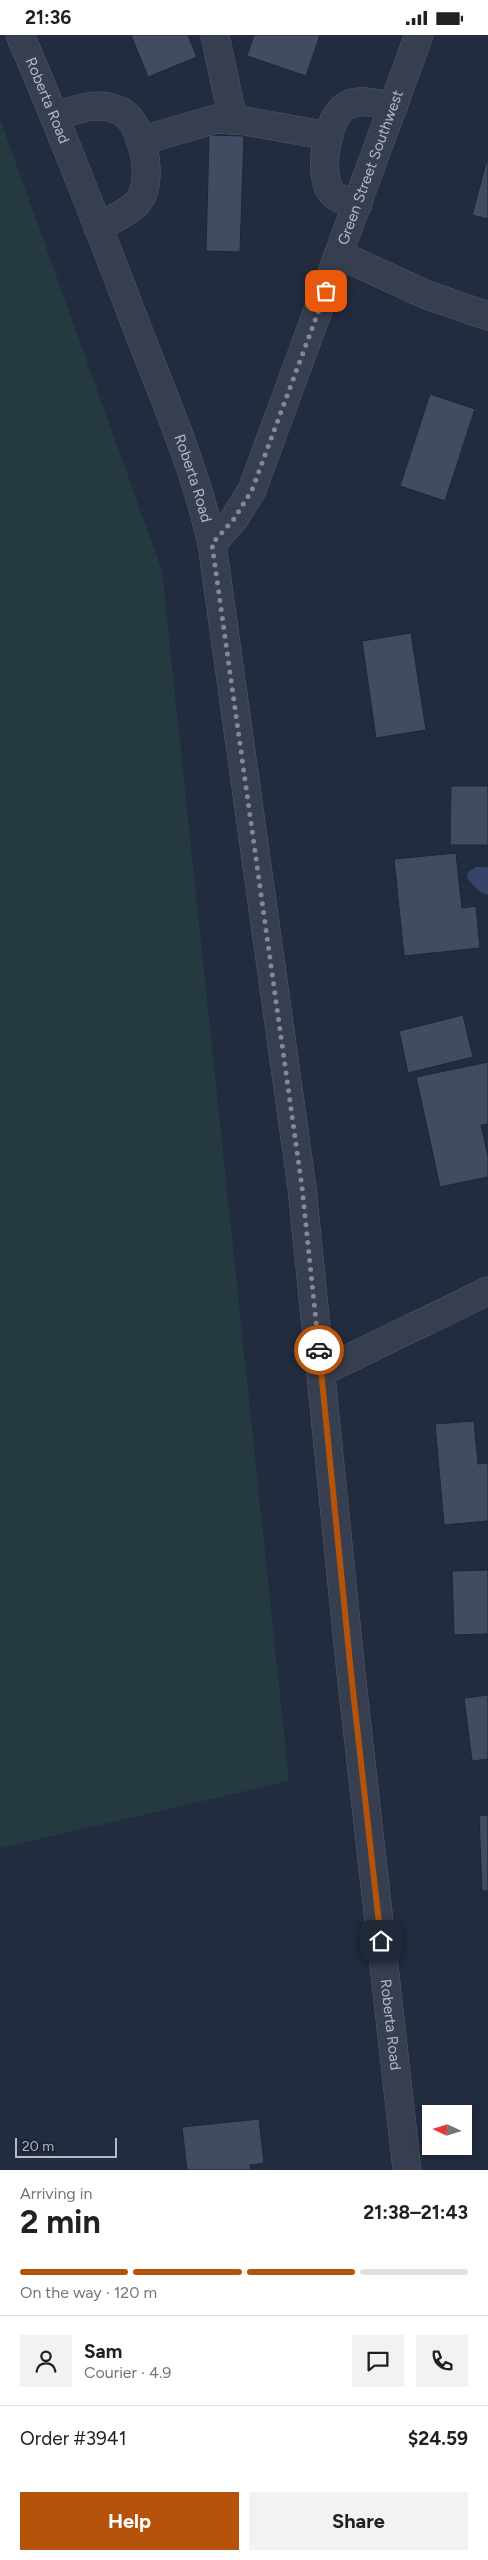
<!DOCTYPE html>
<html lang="en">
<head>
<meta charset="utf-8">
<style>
	:root { --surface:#fff; --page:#f2f2f2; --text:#202124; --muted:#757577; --line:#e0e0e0; --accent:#b45309 }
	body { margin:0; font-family:Figtree,sans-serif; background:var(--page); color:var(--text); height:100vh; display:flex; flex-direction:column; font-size:19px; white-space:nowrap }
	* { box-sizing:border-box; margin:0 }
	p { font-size:16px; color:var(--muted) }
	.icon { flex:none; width:28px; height:28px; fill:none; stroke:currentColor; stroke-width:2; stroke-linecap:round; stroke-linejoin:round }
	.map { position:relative; height:2135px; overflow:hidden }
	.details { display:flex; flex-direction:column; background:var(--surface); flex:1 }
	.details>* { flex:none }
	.needle { width:32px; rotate:274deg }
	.fabs { position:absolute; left:422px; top:2070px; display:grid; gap:10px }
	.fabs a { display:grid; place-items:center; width:50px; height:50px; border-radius:0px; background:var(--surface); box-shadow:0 2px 8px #0003; font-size:25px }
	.scale { position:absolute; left:15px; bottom:12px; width:102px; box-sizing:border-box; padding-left:5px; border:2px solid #b3b9ca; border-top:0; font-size:14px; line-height:18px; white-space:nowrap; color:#b3b9ca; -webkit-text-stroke:4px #1c2334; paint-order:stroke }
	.pin { position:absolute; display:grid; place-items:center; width:42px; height:42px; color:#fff; margin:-21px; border-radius:10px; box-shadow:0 2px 8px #0006 }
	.courier { position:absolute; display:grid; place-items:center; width:50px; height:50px; margin:-25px; border:4px solid #b45309; border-radius:50%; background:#fff; color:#222; box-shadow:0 1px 6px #0007 }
	.headline em { font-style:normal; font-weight:700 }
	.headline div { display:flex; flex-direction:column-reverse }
	.headline { display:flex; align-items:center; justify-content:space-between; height:85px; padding:0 20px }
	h1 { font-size:32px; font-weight:700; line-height:38px }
	.bar { display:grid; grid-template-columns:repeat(4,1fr); gap:8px 5px; align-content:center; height:60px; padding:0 20px }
	.bar i { height:6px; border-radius:4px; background:var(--line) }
	.bar .current { background:var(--accent) }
	.bar p { grid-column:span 4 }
	.line { display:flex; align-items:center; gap:12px; padding:0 20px; border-top:1px solid var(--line) }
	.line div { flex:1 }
	.round { display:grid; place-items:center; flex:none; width:52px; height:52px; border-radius:0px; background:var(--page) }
	.action { display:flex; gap:10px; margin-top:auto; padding:10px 20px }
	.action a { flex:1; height:58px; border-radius:0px; background:var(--accent); color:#fff; font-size:20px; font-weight:700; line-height:58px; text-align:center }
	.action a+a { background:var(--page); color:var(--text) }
	.status { display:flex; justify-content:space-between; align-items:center; height:35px; padding:0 25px; background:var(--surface); direction:ltr }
	.status svg { height:14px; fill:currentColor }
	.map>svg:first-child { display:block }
	.green { fill:#243a40 }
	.water { fill:#354567 }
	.building { fill:#414b61; stroke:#1e2536 }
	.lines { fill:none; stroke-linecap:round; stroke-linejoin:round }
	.minor-casing { stroke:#52596a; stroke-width:29 }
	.minor { stroke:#373e4f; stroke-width:28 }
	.done { stroke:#808899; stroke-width:5; stroke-dasharray:0 9 }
	.route { stroke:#b45309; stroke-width:6 }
	.labels { text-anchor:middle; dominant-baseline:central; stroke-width:4; stroke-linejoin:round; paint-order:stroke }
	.street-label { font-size:15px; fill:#b3b9ca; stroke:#1c2334 }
</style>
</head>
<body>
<div class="status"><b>21:36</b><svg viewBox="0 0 49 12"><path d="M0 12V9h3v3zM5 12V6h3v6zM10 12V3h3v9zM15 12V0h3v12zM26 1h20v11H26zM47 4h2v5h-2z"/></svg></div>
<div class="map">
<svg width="488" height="2135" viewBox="0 0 488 2135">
	<rect width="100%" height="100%" fill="#222c3f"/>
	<path class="green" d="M0,84l162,452 127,1210 -289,67z"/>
	<path class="water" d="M476,832h12v28l-8,-3 -13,-14 1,-6z"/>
	<path class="building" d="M131,0h57l9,22 -49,20z
		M254,0h66l-14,41 -59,-20z
		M209,100l35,1 -4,116 -34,-1z
		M488,121v63l-16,-4z
		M430,359l45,15 -30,92 -45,-15z
		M411,598l15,97 -50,8 -14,-97z
		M451,751h37v59h-38z
		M456,818l6,55 14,-2 4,42 -76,8 -10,-97z
		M463,980l10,42 -65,16 -9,-42z
		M488,1027v62l-7,1 7,31v21l-48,10 -24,-110z
		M474,1386l4,43 10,-1v58l-44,4 -9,-101z
		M488,1535v64l-34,1 -2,-64z
		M488,1660v64l-16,2 -8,-63z
		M488,1780v76h-6l-3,-75z
		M259,2084l5,44 -14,2 1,5h-64l-5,-43z"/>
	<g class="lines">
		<g class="minor-casing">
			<g id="minor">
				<path id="s1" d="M20,0c42,97 80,196 118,295 27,70 58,141 74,214l90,644 49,485 56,497"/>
				<path d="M215,0l18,85"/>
				<path d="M55,81c16,-4 35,-13 53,-9 4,1 14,4 17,7 19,15 30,70 12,89 -9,10 -27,17 -39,25"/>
				<path d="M140,106l76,-22 29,2 84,15"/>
				<path d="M358,169c-7,-2 -19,-4 -25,-10 -16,-15 -7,-70 8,-84 14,-14 36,-7 52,-2"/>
				<path d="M340,220l87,40 61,21"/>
				<path id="s2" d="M212,509l22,-25 18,-29 167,-455"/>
				<path d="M321,1337l167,-81"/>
			</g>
		</g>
		<use href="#minor" class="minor"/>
	</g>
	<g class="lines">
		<path class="done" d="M319,1315l-17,-163 -90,-643 22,-25 18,-29 74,-199"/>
		<path class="route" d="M319,1315l32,323 30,268"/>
	</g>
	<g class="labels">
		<g class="street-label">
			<text stroke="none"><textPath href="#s1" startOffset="71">Roberta Road</textPath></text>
			<text stroke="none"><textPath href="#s2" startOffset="411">Green Street Southwest</textPath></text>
			<text stroke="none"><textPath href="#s1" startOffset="476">Roberta Road</textPath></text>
			<text stroke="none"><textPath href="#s1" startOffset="2036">Roberta Road</textPath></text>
		</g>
	</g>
</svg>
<div class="fabs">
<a><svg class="needle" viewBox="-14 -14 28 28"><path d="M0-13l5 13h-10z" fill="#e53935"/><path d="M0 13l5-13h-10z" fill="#757577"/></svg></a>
</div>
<div class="scale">20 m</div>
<div class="pin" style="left:326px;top:256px;background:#ea580c"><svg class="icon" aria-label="bag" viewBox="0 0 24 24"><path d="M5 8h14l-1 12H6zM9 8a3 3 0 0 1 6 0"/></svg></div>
<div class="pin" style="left:381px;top:1906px;background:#1f2937"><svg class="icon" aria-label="home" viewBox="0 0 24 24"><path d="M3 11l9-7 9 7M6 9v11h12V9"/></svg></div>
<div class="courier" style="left:319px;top:1315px"><svg class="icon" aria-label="car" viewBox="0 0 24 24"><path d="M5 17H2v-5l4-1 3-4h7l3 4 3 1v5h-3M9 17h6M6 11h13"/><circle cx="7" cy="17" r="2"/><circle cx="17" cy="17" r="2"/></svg></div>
</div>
<section class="details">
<div class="headline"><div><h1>2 min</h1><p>Arriving in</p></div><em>21:38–21:43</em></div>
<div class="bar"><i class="current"></i><i class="current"></i><i class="current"></i><i></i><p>On the way · 120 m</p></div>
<div class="line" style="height:90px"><a class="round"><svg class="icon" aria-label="person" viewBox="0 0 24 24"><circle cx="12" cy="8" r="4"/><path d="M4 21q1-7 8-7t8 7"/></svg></a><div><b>Sam</b><p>Courier · 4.9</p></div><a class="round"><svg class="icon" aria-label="chat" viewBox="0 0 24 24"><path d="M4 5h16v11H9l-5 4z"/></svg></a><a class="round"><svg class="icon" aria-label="phone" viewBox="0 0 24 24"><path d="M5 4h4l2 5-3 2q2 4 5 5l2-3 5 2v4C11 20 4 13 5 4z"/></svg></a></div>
<div class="line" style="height:65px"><div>Order #3941</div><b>$24.59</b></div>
<div class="action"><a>Help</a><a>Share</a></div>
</section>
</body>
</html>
